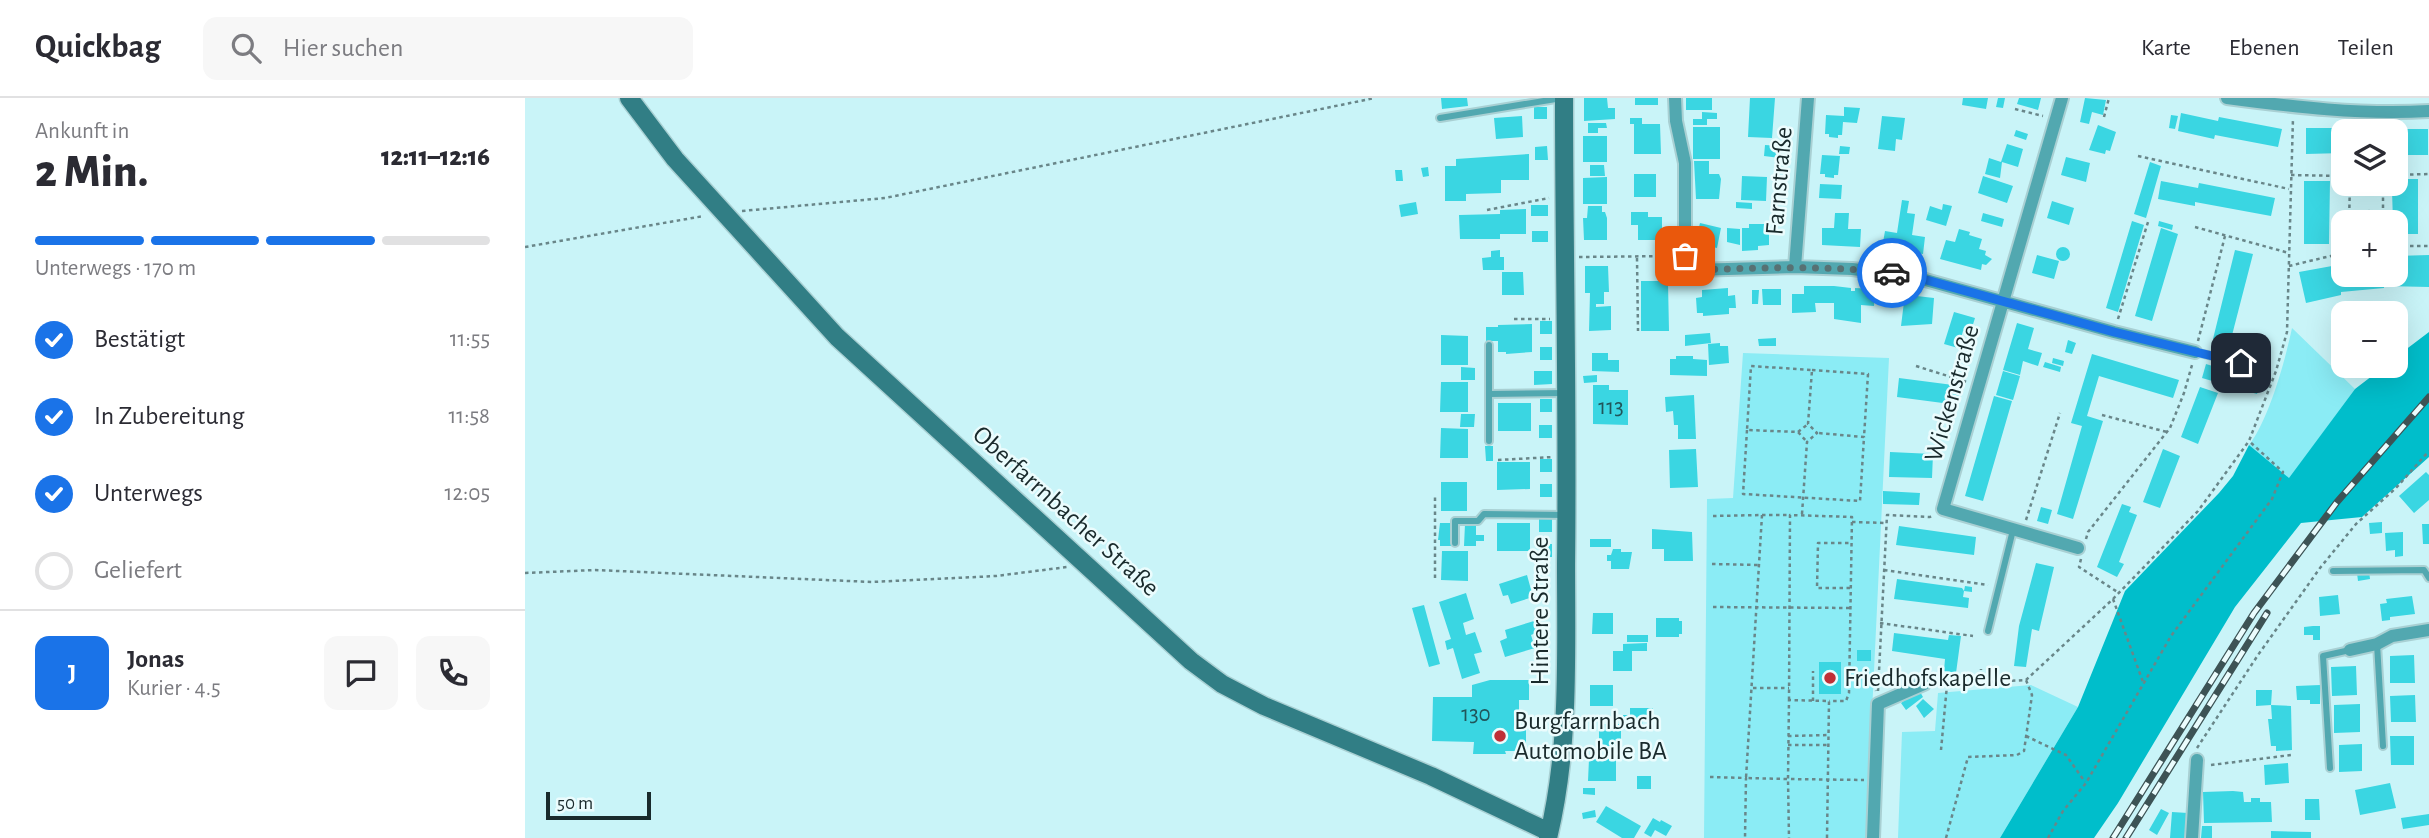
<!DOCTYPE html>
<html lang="de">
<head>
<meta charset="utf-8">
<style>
	:root { --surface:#fff; --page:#f7f7f7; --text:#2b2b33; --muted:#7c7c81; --line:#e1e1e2; --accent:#1a73e8 }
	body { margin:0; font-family:"Alegreya Sans",sans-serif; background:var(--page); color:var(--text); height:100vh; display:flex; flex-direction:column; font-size:26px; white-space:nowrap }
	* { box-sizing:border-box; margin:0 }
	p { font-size:23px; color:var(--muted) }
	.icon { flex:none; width:38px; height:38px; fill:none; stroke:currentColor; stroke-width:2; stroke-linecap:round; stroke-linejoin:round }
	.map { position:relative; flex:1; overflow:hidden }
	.panel { display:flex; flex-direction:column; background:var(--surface); width:525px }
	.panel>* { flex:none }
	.fabs { position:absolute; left:1806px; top:21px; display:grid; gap:14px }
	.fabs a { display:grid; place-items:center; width:77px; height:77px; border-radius:14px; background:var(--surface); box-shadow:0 7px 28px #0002; font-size:35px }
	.scale { position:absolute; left:21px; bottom:18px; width:105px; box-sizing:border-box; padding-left:7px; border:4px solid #192a2c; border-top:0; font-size:19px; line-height:24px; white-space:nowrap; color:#192a2c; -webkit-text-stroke:5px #ebfcfd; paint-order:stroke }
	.pin { position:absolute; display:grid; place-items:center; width:60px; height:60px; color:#fff; margin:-30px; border-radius:14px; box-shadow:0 4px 10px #0006 }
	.courier { position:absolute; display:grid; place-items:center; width:70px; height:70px; margin:-35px; border:5px solid #1a73e8; border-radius:50%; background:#fff; color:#222; box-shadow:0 2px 9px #0007 }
	.headline em { font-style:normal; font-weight:800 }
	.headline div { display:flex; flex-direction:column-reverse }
	.headline { display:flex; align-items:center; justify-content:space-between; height:119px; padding:0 35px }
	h1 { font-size:46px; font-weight:800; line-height:52px }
	.bar { display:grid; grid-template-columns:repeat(4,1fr); gap:10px 7px; align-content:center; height:84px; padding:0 35px }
	.bar i { height:9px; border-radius:5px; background:var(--line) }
	.bar .selected { background:var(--accent) }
	.bar p { grid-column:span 4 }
	.line { display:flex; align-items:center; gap:18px; padding:0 35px; border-top:2px solid var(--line) }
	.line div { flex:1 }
	.round { display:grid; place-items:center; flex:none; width:74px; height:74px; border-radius:14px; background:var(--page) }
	ol { padding:0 35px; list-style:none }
	li { display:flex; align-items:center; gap:21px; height:77px }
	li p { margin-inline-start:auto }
	li .icon { padding:7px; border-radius:50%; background:var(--accent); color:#fff; stroke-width:4 }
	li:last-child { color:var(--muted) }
	li i { width:38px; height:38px; border:4px solid var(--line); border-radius:50% }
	header { display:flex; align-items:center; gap:42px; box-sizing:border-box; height:98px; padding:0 35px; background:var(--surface); border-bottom:2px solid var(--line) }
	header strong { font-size:33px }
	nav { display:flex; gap:38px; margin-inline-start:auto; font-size:24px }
	.search { width:490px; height:63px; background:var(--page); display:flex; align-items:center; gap:18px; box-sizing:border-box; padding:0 24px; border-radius:14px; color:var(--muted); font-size:26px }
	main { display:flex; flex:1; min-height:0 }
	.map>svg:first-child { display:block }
	.green { fill:#8becf5 }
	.forest { fill:#00becb }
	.building { fill:#3ad6e2 }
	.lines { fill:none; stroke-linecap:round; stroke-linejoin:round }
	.lane-casing { stroke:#a9d0d3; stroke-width:10 }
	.street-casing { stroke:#a9d0d3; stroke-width:16 }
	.secondary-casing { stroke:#a9d0d3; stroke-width:21 }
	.path { stroke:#698689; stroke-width:2.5; stroke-dasharray:3.5 3.5; stroke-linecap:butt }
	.lane { stroke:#52a8b0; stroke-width:6 }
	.street { stroke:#52a8b0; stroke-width:12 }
	.secondary { stroke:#317e85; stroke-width:18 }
	.rail-casing { stroke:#3d5355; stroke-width:7 }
	.rail { stroke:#ebfcfd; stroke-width:4.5; stroke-dasharray:13; stroke-linecap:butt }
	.done { stroke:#577173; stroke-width:7; stroke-dasharray:0 12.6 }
	.route { stroke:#1a73e8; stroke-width:9 }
	.poi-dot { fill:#bf2f37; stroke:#ebfcfd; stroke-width:2.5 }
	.labels { text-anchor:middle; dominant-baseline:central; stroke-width:5; stroke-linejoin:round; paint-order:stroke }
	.number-label { font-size:23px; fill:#21555a }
	.street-label { font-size:26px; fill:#192a2c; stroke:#ebfcfd }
	.poi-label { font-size:26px; fill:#192a2c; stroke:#ebfcfd; text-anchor:start }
</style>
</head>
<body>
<header>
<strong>Quickbag</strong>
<div class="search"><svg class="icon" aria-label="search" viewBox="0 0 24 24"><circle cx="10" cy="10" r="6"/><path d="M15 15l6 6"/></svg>Hier suchen</div>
<nav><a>Karte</a><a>Ebenen</a><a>Teilen</a></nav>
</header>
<main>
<section class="panel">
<div class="headline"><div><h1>2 Min.</h1><p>Ankunft in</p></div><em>12:11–12:16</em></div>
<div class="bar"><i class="selected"></i><i class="selected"></i><i class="selected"></i><i></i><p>Unterwegs · 170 m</p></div>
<ol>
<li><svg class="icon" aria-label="check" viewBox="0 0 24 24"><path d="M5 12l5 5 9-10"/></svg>Bestätigt<p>11:55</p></li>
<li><svg class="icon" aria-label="check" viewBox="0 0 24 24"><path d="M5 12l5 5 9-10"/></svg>In Zubereitung<p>11:58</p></li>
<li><svg class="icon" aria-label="check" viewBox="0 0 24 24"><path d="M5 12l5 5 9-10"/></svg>Unterwegs<p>12:05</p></li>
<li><i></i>Geliefert</li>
</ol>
<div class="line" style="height:126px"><b class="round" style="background:var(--accent);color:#fff">J</b><div><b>Jonas</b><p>Kurier · 4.5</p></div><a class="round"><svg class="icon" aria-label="chat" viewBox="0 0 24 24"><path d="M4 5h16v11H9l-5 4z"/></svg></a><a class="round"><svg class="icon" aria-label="phone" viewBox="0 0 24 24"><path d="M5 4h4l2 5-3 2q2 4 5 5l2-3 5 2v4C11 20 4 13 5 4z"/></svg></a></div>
</section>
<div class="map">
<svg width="1904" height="740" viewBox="0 0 1904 740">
	<rect width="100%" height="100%" fill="#c9f4f8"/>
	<path class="green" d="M1767,230l63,61 -66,90 -40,-34c20,-26 36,-84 43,-117z
		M1218,255l146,5 -23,480h-162l3,-339 26,-1z
		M1506,587l47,22 -78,131h-102l4,-106 33,-1 3,-38z"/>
	<path class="forest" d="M1904,234v125l-67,60 -61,6 -66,84 -117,196 -24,35h-94l78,-131 47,-116 94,-98 14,-17 16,-31 40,33 66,-89 30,-23h11v-9z"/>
	<path class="building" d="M916,0h26l1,8 -26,3z
		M1059,0h23l1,10h7v11l-31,2z
		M1110,0h23v7h-23z
		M1161,0h26v12h-26z
		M1225,0h25l-3,40 -24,-1z
		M1438,0h25l-2,11 -24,-4z
		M1473,0h7l-2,10 -7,-1z
		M1494,0h22l-3,12 -21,-6z
		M1560,0l21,2 -3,15 -11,-3 -3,12 -9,-2z
		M1009,9h13v12h-13z
		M1319,9l16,1 -3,15 -14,-1 -1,13h-4v3l-9,-1v-3h-4l1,-19 18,1z
		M1177,14l15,1v6h-10v6h-14v-6h9z
		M1656,15l37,8 1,-4 63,12 -4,18 -63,-12 -1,4 -36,-8z
		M1646,17l7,1 -3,13 -6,-1z
		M997,18l1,21 -27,2 -2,-21z
		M1357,18l23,2 -3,22 -6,-1 -1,12 -17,-2z
		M1105,20h12v6h18l1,30h-27v-30h-4z
		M1063,25h18l1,5h-9v5h-10z
		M1573,27l18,7 -6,19 -4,-1 -1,4 -16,-4z
		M1168,29h27v32h-27z
		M1781,30h45v3h-8v22l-37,1z
		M1871,31h32v26h-32z
		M1491,32l12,4 -2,6 -12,-4z
		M1058,38h24v26h-24z
		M1482,46l16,5 -5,18 -16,-5 -2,16 -15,-4 4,-16 12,4z
		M1240,47l17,1 -1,12 -17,-2z
		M1022,48l1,14h-13v-13z
		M1315,48l10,1 -1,7h-10z
		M1004,56v26h-28v13l-35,1v7h-21v-35h11v-7z
		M1297,57l18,1 -2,19h-4v3l-9,-1v-3h-5z
		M1541,59l24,6 -4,19 -25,-7z
		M1169,63h15v13h10l2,5 -2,20h-23z
		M1625,64l11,4 -15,52 -12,-4z
		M1065,67h14l1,11h-15z
		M903,69l1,9 -6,1 -2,-9z
		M870,72h7l1,11h-7z
		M1109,76h22v23h-22z
		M1217,78l25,1 -1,24 -25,-1z
		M1458,78l30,10 -6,17 -29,-10z
		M1082,79v27h-24v-26z
		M1871,81h22v55h-22v-12h-3l-1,-32v-6h4z
		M1636,83l37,7 1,-5 76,15 -4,18 -76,-14v4l-37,-7z
		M1779,83h26l-1,63h-25z
		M1295,86l22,1 -1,14 -22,-1z
		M1377,102l7,1 -2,12 8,1 -3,21 13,2 -2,17 -41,-6 3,-17 12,2z
		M1527,103l22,7 -5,17 -22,-7z
		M891,104l2,12 -17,3 -2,-12z
		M1211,104l16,1v6l-16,-1z
		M1418,106l9,2 -6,20 -20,-6 4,-14 12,4z
		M1006,107h17v11h-17z
		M1063,108h14v6h3l2,6v22h-23l-1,-22h4z
		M1001,111v25h-26v5h-40l-1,-24 41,-1v-4z
		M1106,114h17v5h14v23h-24v-15h-7z
		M1310,115h14l-1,16h13l-1,18 -38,-2v-17h12z
		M1458,115l21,6 -2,8 -21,-6z
		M1607,123l12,4 -26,87 -12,-4z
		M1634,123l14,4 -1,5 -14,-4z
		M1175,125l21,5 -4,20 -22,-5z
		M1224,126h20v21l-11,1v4l-16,1v-23h7z
		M1202,130l13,1v16l-13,-3z
		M1636,130l17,6 -26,87 -17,-5z
		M1434,131l11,3 -1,3 13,4 -3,10 7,2 -1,4 7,4 -6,6 -4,-1 -1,6 -41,-11 6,-19 9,2z
		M1007,133h16v11h-16z
		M1531 156a7 7 0 1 1 14 0a7 7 0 1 1-14 0Z
		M975,152v7h4v13h-21l-1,-12 9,-1v-6z
		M1710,152l18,4 -23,89 -17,-4z
		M1512,157l22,6 -5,18 -22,-6z
		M1904,157v32l-45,-1v2l-43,4v3l-35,8 -7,-31 44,-8v11h53v-19z
		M1135,163h12v13l-12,1z
		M1060,168h23l1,26h-5v12h-8v3l15,-1v24l-22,1 1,-38h-5z
		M977,174h21l1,23h-22z
		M1116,183h23l4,2 1,48h-28z
		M1279,188h30l17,2v3h4v-3l20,1 -1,17 -13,-1v18l-27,-4v-16h-19l1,9 -24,1v-19h12z
		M1203,190v8l7,-1 1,13h-7v6l-26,2v-3h-6l-1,-15 6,-1v-7z
		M1237,191h19v16h-18z
		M1227,192h7l-1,14h-6z
		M1369,195h7l-1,14h-7z
		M1383,197l26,3 -2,26 -31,2 3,-24 3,1z
		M1429,214l21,6 -5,16 -7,-3 -5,17 -14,-4z
		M1015,223h12v13h-12z
		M1492,225l17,5 -6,21 14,4 -4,13 -15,-5 -3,14 -17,-5z
		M1007,226v28l-26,2v-2h-8v-11h-12v-14h12v-2z
		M1185,235l1,10 -26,3v-11z
		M916,237l27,1v29h-27z
		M1251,240v8h-17l-1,-7z
		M1543,242l8,3 -4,11 -7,-2z
		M1195,245v3h8l1,17 -20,2 -1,-21z
		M1015,249h12v13h-12z
		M1067,255h16v7h11v12l-27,-1z
		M1567,256l87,26 -6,18 -74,-22 -12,40 16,5 -30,98 -16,-5 25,-88 -11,-3z
		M1151,258h17v3l14,1v16l-37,-1v-16h6z
		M1528,260l11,3 -1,5 -11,-3z
		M1520,264l16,5 -1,5 -17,-5z
		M1681,266l55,17 -4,13 -55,-16z
		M936,269l14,1v12h-14z
		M1009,273h18v13l-18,1z
		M1478,273l17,5 -7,24 -17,-5z
		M1072,277v7l-13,1 -1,-7z
		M1374,280l54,7 -1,2 8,1 -2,17 -61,-8z
		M916,284h27v30h-28z
		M1068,287h16v5h19v35l-35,-1z
		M1675,289l18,6 -20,51 -17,-7z
		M1169,297l2,44h-18v-14h-4l-1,-14 -7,1 -1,-15z
		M1469,298l18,5 -29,100 -18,-5z
		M1015,301h12v13h-12z
		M973,305h33v28h-33z
		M936,316h14l-1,13h-14z
		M1014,327h13v13h-13z
		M916,330l27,1v29h-28z
		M960,348h8v15h-7z
		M1171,351l2,38 -28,1 -1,-38z
		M1638,351l17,7 -20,52 -17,-6z
		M1365,354l43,2 -1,24 -43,-1z
		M1015,361h12v13h-12z
		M972,364h33v27l-33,1z
		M1901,374l3,3v25l-15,13 -15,-17z
		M916,384h26v29h-26z
		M1015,386h12v13h-12z
		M1358,393l37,2 -1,12 -36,-1z
		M1597,406l9,3 -2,5 8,3 -18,47 5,2 -7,13 -20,-10z
		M1516,409l11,3 -4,14 -11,-3z
		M1014,421h13v13h-13z
		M1857,424v11l-12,1 -1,-11z
		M915,425h11v23h-11v-6h-2z
		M972,425h33v28h-33z
		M940,426h11v11h8v6h-8v5h-12z
		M1897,426h7v20h-6z
		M1374,428l77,11 -2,18 -78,-10z
		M1127,431l40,3 1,29h-29v-12h-12z
		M1878,434v24l-8,1v-7l-9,1 -1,-18z
		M1065,441h21v8h-21z
		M1014,446h13v13h-13z
		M1088,451h8v3h11l-3,17h-18v-8h-4v-6h4z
		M917,453h26v30l-27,-1z
		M1511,465l18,4 -15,64 -7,-2 -6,38 -12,-1 5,-40z
		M1844,473l1,8 -12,2 -1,-8z
		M1002,477l6,22 -22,7 -3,-9 -5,1 -4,-12z
		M1372,481l65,9 2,3 1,-5 7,1v5l-8,-1 -1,6 6,1 -1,10 -74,-9z
		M941,495l8,26 -11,4 3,12 9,-3 7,20 -8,2 6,19 -18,6 -9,-31 -6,2 -2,-9 6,-2 -12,-37z
		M1813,497l2,19 -20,2 -1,-19z
		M1887,498l3,18 -25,3v3l-8,1 -2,-17 7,-1 -1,-4z
		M899,507l16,59 -11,3 -17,-59z
		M1068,515h20v21h-21z
		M1131,520h23v3h3v13h-3v3h-23z
		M1009,523l4,11 -7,3 4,13 -30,9 -5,-16 7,-3 -2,-8z
		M1788,528h7v14h-7v-5h-9v-8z
		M1369,535l54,7 1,-5 12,1 -5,37 -12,-2 1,-12 -53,-8z
		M1102,537h21v7h-21z
		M1122,545v8h-15v20h-19v-20h10v-7z
		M1332,552h14v11h-14z
		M1889,557l1,28h-25v-27z
		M1294,564h22v32h-22z
		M1831,568l1,29 -25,1 -1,-29z
		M965,582h39v20h-10v29l7,1v19l-3,2h-18l1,3h-33l1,-12 -42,-1 1,-44h39v-12z
		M1065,587h23v21h-23z
		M1795,587v19h-10v-4h-13l-1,-14z
		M1394,592l4,7 -17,13 -5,-7z
		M1731,592h16l-1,15 -15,1z
		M1890,597l1,27h-25l-1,-26z
		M1398,601l11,10 -10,9 -8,-12z
		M1835,606v28l-26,1v-28z
		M1746,607l20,1 1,44 -16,1v-5h-5l-3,-27h4z
		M1105,610h23v8h-10v8l-20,-1v-8h7z
		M1074,626h22v22h-22z
		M1865,638h24v29h-23z
		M1837,646v27l-23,1v-27z
		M1064,661h27v22h-28z
		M1763,665l1,20 -24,2 -1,-20z
		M1112,678h14v13h-14z
		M1865,685l6,25 -36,7 -5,-25z
		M1058,690h12v7l-12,-1z
		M1708,693l10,1 1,10h7v-4h9v4h11l1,20 -68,1 -1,-31z
		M1780,701h14l1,21h-15z
		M1081,708l35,20 -7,12h-12l-26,-16z
		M1636,711l8,4 -12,22 -8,-5z
		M1070,712l1,7 -13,2 -1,-6z
		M1647,714l16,1 -2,25h-16z
		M1904,716v11l-26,4 -2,-11z
		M1128,720l7,4 1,-2 11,6 -6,10 -11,-6 -4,7 -7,-4z
		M1677,728h10v12h-11z
		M1746,733l40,1v6h-40z"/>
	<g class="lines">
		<g class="lane-casing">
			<path id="lane" d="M915,20l122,-20
				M964,247v49
				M1670,254l69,16
				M964,343v-47l76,-1
				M930,445v-22h23l6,-7 81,1
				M1808,473l91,-1 5,8
				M1463,533l25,-101
				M1852,546l6,102
				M1805,670l-7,-112 27,-6"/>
		</g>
		<g class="street-casing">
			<path id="street" d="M1150,0l1,23 9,42v93l8,14 102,-3 57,2 59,7 203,56 81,20
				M1537,0l-119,411 135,39
				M1702,0c67,9 134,17 202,13
				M1270,169l13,-169
				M1825,552l27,-6 15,-8 37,-6
				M1348,740l5,-134 46,-20
				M1667,740l5,-78"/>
		</g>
		<g class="secondary-casing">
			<path id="secondary" d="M104,0l46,61 162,178 354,324 31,23 42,22 167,70 118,56
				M1023,740c22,-90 18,-182 18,-274 2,-155 -2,-311 -2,-466"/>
		</g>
		<path class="path" d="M1490,11l28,7
			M1579,19l5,-19
			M1613,58l151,33
			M1766,77l52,1
			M1871,77l33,-1
			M962,112l62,-12
			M217,113l143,-13 490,-100
			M1824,124l1,-38
			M1835,124l9,-11 9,11
			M1858,124v-38
			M1670,129l94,26
			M1871,148h33
			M0,149l179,-31
			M1054,159l95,-1
			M1112,160l1,73
			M1764,168l54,-13
			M989,221h36
			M1593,221l30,-97
			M1673,243l27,-105
			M1391,268l51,16
			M1287,272l56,4 -4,63
			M1577,317l65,17
			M1222,332l-4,64 117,7 4,-64 -46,-4
			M1273,334l10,-8
			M973,362l55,-3
			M1277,416l5,-72 10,-9 -9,-9 4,-54 -61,-4 -4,64 51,2 9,10
			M1237,417h28
			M1188,418l49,-1 -16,263 42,1 1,59
			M1501,422l34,-107
			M1327,424l34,1
			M1561,441l2,-7 82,-104 14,-35 8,-28
			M1556,461l-2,8 40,26
			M1187,466l47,1
			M1359,472l104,15
			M0,475l70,-3 277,12 124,-6 71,-9
			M910,480v-84
			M1325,490h-33l1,-45h33
			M1588,501l30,83
			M1188,509l137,1
			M1355,525l93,13
			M1325,578l23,3 3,12
			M1455,586l1,-15
			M1410,587l91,-5 87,-81 85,-88 51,-70 27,-70 11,-39 6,-214
			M1228,590h36
			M1353,593l9,-176 43,2 4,-2
			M1264,602l1,-185 62,2 -3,176 -3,8h-17
			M1288,603v-30
			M1263,638l41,-1
			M1501,638l40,19 19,27
			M1263,647h40
			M1672,650l61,-93 62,-87 36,-44 40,-36 33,-37
			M1416,652l6,-65
			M1686,667l80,-10
			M1185,679l36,1 -1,60
			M1302,740l2,-137 -40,-1 -1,79 76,1
			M1421,740l22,-81 49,-2 7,-4 8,-56 -6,-15
			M1523,740l15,-27 23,-28 85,-147 101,-137 11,-27 -34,-31"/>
		<use href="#lane" class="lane"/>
		<use href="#street" class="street"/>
		<use href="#secondary" class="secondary"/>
		<g class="rail-casing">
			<path id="rail" d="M1588,740l141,-225 83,-111 92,-105
				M1601,740l141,-225"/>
		</g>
		<use href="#rail" class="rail"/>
	</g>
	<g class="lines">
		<path class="done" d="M1160,158l8,14c67,-2 133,-5 199,3"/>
		<path class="route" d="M1367,175l20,3 202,56 127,31"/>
	</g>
	<g class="poi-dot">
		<circle cx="1305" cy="580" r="7"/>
		<circle cx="975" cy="638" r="7"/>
	</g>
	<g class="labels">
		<g class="number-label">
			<text x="1086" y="309">113</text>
			<text x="951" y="616">130</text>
		</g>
		<g class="street-label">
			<text transform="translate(1254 83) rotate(-85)">Farnstraße</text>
			<text transform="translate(1427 295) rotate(-74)">Wickenstraße</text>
			<text transform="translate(541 413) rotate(42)">Oberfarrnbacher Straße</text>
			<text transform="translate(1015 513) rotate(-90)">Hintere Straße</text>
		</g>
		<g class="poi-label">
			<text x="1319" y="580">Friedhofskapelle</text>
			<text x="989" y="623">Burgfarrnbach<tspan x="989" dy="30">Automobile BA</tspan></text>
		</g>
	</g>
</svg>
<div class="fabs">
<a><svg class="icon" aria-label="layers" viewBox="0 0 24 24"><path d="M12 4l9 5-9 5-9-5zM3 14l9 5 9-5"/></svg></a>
<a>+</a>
<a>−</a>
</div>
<div class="scale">50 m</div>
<div class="pin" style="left:1160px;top:158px;background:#ea580c"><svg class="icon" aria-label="bag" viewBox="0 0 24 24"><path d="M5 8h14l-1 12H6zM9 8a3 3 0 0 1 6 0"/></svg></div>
<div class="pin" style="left:1716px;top:265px;background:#1f2937"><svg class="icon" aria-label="home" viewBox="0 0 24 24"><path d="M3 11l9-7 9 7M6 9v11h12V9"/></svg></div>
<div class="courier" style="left:1367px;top:175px"><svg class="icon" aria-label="car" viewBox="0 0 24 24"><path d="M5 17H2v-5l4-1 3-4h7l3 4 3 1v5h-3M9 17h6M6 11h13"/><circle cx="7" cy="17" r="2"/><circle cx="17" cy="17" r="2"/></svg></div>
</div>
</main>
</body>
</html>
